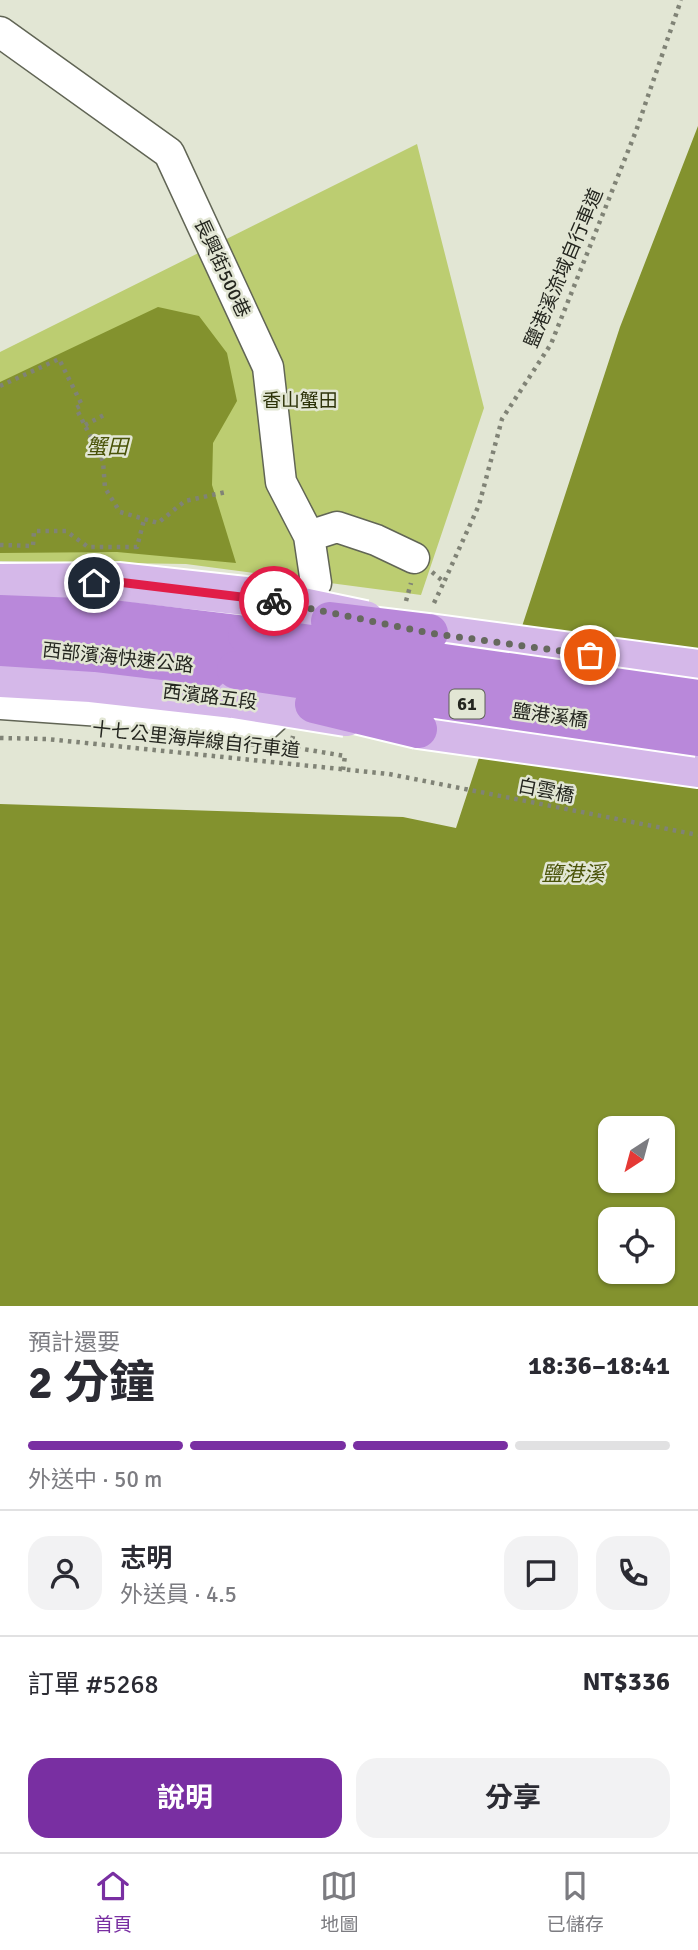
<!DOCTYPE html>
<html lang="zh-TW">
<head>
<meta charset="utf-8">
<style>
	:root { --surface:#fff; --page:#f2f2f3; --text:#2b2b33; --muted:#7c7c81; --line:#e1e1e2; --accent:#792fa2 }
	body { margin:0; font-family:Signika,"Noto Sans TC",sans-serif; background:var(--page); color:var(--text); height:100vh; display:flex; flex-direction:column; font-size:26px; white-space:nowrap }
	* { box-sizing:border-box; margin:0 }
	p { font-size:23px; color:var(--muted) }
	.icon { flex:none; width:38px; height:38px; fill:none; stroke:currentColor; stroke-width:2; stroke-linecap:round; stroke-linejoin:round }
	.map { position:relative; height:1306px; overflow:hidden }
	.panel { display:flex; flex-direction:column; background:var(--surface); flex:1 }
	.panel>* { flex:none }
	.needle { width:46px; rotate:216deg }
	.controls { position:absolute; left:598px; top:1116px; display:grid; gap:14px }
	.controls a { display:grid; place-items:center; width:77px; height:77px; border-radius:14px; background:var(--surface); box-shadow:0 2px 5px #0004; font-size:35px }
	.pin { position:absolute; display:grid; place-items:center; width:60px; height:60px; color:#fff; margin:-30px; border:4px solid #fff; border-radius:50%; box-shadow:0 2px 7px #0007 }
	.courier { position:absolute; display:grid; place-items:center; width:70px; height:70px; margin:-35px; border:5px solid #e11d48; border-radius:50%; background:#fff; color:#222; box-shadow:0 2px 9px #0007 }
	.summary em { font-style:normal; font-weight:700 }
	.summary div { display:flex; flex-direction:column-reverse }
	.summary { display:flex; align-items:center; justify-content:space-between; height:119px; padding:0 28px }
	h1 { font-size:46px; font-weight:700; line-height:52px }
	.bar { display:grid; grid-template-columns:repeat(4,1fr); gap:10px 7px; align-content:center; height:84px; padding:0 28px }
	.bar i { height:9px; border-radius:5px; background:var(--line) }
	.bar .current { background:var(--accent) }
	.bar p { grid-column:span 4 }
	.line { display:flex; align-items:center; gap:18px; padding:0 28px; border-top:2px solid var(--line) }
	.line div { flex:1 }
	.round { display:grid; place-items:center; flex:none; width:74px; height:74px; border-radius:21px; background:var(--page) }
	.action { display:flex; gap:14px; margin-top:auto; padding:14px 28px }
	.action a { flex:1; height:80px; border-radius:21px; background:var(--accent); color:#fff; font-size:28px; font-weight:700; line-height:80px; text-align:center }
	.action a+a { background:var(--page); color:var(--text) }
	.tabs { display:flex; justify-content:space-around; align-items:center; height:98px; border-top:2px solid var(--line); background:var(--surface); font-size:19px; color:var(--muted) }
	.tabs a { display:grid; justify-items:center; gap:4px }
	.tabs .current { color:var(--accent) }
	.map>svg:first-child { display:block }
	.green { fill:#bccd71 }
	.water { fill:#83922e; fill-rule:evenodd }
	.lines { fill:none; stroke-linecap:round; stroke-linejoin:round }
	.minor-casing { stroke:#616555; stroke-width:33 }
	.major-casing { stroke:#fff; stroke-width:42 }
	.highway-casing { stroke:#fff; stroke-width:42 }
	.path { stroke:#808376; stroke-width:4.5; stroke-dasharray:3.5 5; stroke-linecap:butt }
	.minor { stroke:#fff; stroke-width:30 }
	.major { stroke:#d5b8e9; stroke-width:38 }
	.highway { stroke:#b988da; stroke-width:38 }
	.major-bridge-casing { stroke:#fff; stroke-width:42; stroke-linecap:butt }
	.highway-bridge-casing { stroke:#fff; stroke-width:42; stroke-linecap:butt }
	.major-bridge { stroke:#d5b8e9; stroke-width:38 }
	.highway-bridge { stroke:#b988da; stroke-width:38 }
	.done { stroke:#66695e; stroke-width:7; stroke-dasharray:0 12.6 }
	.route { stroke:#e11d48; stroke-width:9 }
	.labels { text-anchor:middle; dominant-baseline:central; stroke-width:5; stroke-linejoin:round; paint-order:stroke }
	.shield { fill:#e2e6d4; stroke:#5d6055; stroke-width:2 }
	.shield-label { font-size:18px; font-weight:bold; fill:#24261f }
	.street-label { font-size:19px; fill:#24261f; stroke:#e2e6d4 }
	.park-label { font-size:19px; fill:#2d3309; stroke:#e2e6d4 }
	.water-label { font-size:21px; font-style:italic; fill:#4a5309; stroke:#e2e6d4 }
</style>
</head>
<body>
<div class="map">
<svg width="698" height="1306" viewBox="0 0 698 1306">
	<rect width="100%" height="100%" fill="#e2e6d4"/>
	<path class="green" d="M417,144l67,264 -63,187 -235,-31 -186,-3v-209z"/>
	<path class="water" d="M698,126v1180h-698v-502l403,13 53,11 164,-501zM611,1129h52v52h-52zM611,1220h52v52h-52z
		M158,307l41,9 28,37 10,48 -24,42 -1,42 24,78 -119,-11 -117,1v-171z"/>
	<g class="lines">
		<g class="minor-casing">
			<path id="minor" d="M0,32l169,121 99,214 13,115 28,54 7,47
				M309,536l28,-9 39,13 38,18
				M0,704l144,10 115,17 37,-34"/>
		</g>
		<g class="major-casing">
			<path id="major" d="M0,583l118,-1 137,15
				M429,633l269,36
				M0,678l91,5 143,16
				M418,729l280,39"/>
		</g>
		<g class="highway-casing">
			<path id="highway" d="M0,614l105,4 142,17
				M0,647l95,6 141,17"/>
		</g>
		<path class="path" d="M0,386l59,-27 23,46 -6,3 27,53 2,27 15,24 38,11 27,-22 41,-9
			M85,425l21,-11
			M0,545l33,1 1,-15h32l22,16h49l7,-27
			M432,572l12,10 35,-77 23,-86 49,-75 85,-213 45,-131
			M406,601l5,-18
			M434,603l10,-21
			M293,736l-2,11 54,9 -2,14
			M0,738l47,1 342,35 309,61"/>
		<use href="#minor" class="minor"/>
		<use href="#major" class="major"/>
		<use href="#highway" class="highway"/>
		<g class="major-bridge-casing">
			<path id="major-bridge" d="M255,597l110,23
				M234,699l112,18"/>
		</g>
		<g class="highway-bridge-casing">
			<path id="highway-bridge" d="M330,621l99,12
				M247,635l451,64
				M236,670l462,67
				M314,704l104,25"/>
		</g>
		<use href="#major-bridge" class="major-bridge"/>
		<use href="#highway-bridge" class="highway-bridge"/>
	</g>
	<g class="lines">
		<path class="done" d="M274,601l155,32 161,22"/>
		<path class="route" d="M94,583l24,-1 156,19"/>
	</g>
	<g class="labels">
		<rect class="shield" x="449.5" y="689.5" width="35" height="29" rx="5"/>
		<g class="shield-label">
			<text x="467" y="704">61</text>
		</g>
		<g class="street-label">
			<text transform="translate(222 268) rotate(65)">長興街500巷</text>
			<text transform="translate(564 268) rotate(-67)">鹽港溪流域自行車道</text>
			<text transform="translate(118 658) rotate(6)">西部濱海快速公路</text>
			<text transform="translate(210 697) rotate(7)">西濱路五段</text>
			<text transform="translate(550 716) rotate(8)">鹽港溪橋</text>
			<text transform="translate(196 740) rotate(6)">十七公里海岸線自行車道</text>
			<text transform="translate(546 791) rotate(11)">白雲橋</text>
		</g>
		<g class="park-label">
			<text x="300" y="401">香山蟹田</text>
		</g>
		<g class="water-label">
			<text x="107" y="447">蟹田</text>
			<text x="573" y="874">鹽港溪</text>
		</g>
	</g>
</svg>
<div class="controls">
<a><svg class="needle" viewBox="-14 -14 28 28"><path d="M0-13l5 13h-10z" fill="#e53935"/><path d="M0 13l5-13h-10z" fill="#7c7c81"/></svg></a>
<a><svg class="icon" aria-label="locate" viewBox="0 0 24 24"><circle cx="12" cy="12" r="6"/><path d="M12 2v4M12 18v4M2 12h4M18 12h4"/></svg></a>
</div>
<div class="pin" style="left:590px;top:655px;background:#ea580c"><svg class="icon" aria-label="bag" viewBox="0 0 24 24"><path d="M5 8h14l-1 12H6zM9 8a3 3 0 0 1 6 0"/></svg></div>
<div class="pin" style="left:94px;top:583px;background:#1f2937"><svg class="icon" aria-label="home" viewBox="0 0 24 24"><path d="M3 11l9-7 9 7M6 9v11h12V9"/></svg></div>
<div class="courier" style="left:274px;top:601px"><svg class="icon" aria-label="bike" viewBox="0 0 24 24"><circle cx="6" cy="16" r="4"/><circle cx="18" cy="16" r="4"/><path d="M6 16l4-8h5l3 8M10 8l3 8H6M13 5h3"/></svg></div>
</div>
<section class="panel">
<div class="summary"><div><h1>2 分鐘</h1><p>預計還要</p></div><em>18:36–18:41</em></div>
<div class="bar"><i class="current"></i><i class="current"></i><i class="current"></i><i></i><p>外送中 · 50 m</p></div>
<div class="line" style="height:126px"><a class="round"><svg class="icon" aria-label="person" viewBox="0 0 24 24"><circle cx="12" cy="8" r="4"/><path d="M4 21q1-7 8-7t8 7"/></svg></a><div><b>志明</b><p>外送員 · 4.5</p></div><a class="round"><svg class="icon" aria-label="chat" viewBox="0 0 24 24"><path d="M4 5h16v11H9l-5 4z"/></svg></a><a class="round"><svg class="icon" aria-label="phone" viewBox="0 0 24 24"><path d="M5 4h4l2 5-3 2q2 4 5 5l2-3 5 2v4C11 20 4 13 5 4z"/></svg></a></div>
<div class="line" style="height:91px"><div>訂單 #5268</div><b>NT$336</b></div>
<div class="action"><a>說明</a><a>分享</a></div>
</section>
<nav class="tabs">
<a class="current"><svg class="icon" aria-label="home" viewBox="0 0 24 24"><path d="M3 11l9-7 9 7M6 9v11h12V9"/></svg>首頁</a>
<a><svg class="icon" aria-label="map" viewBox="0 0 24 24"><path d="M3 6l6-2 6 2 6-2v14l-6 2-6-2-6 2zM9 4v14M15 6v14"/></svg>地圖</a>
<a><svg class="icon" aria-label="saved" viewBox="0 0 24 24"><path d="M7 4h10v16l-5-4-5 4z"/></svg>已儲存</a>
</nav>
</body>
</html>
